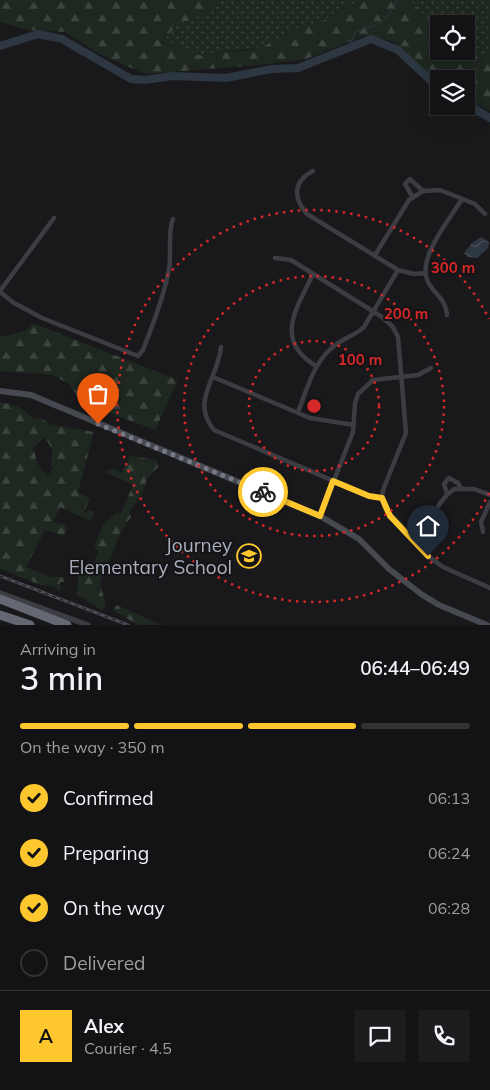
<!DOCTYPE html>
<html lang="en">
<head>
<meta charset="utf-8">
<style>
	:root { --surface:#131315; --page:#1c1c1e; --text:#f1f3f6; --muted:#9d9ea0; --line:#323234; --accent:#ffc72e }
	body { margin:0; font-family:Mulish,sans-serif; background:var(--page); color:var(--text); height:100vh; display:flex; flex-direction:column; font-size:19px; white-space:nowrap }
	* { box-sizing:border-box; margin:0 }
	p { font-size:16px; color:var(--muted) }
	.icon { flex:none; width:28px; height:28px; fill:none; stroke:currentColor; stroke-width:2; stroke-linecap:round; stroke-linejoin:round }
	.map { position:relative; height:625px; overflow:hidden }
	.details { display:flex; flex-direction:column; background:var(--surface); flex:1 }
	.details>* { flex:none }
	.fabs { position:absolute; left:430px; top:15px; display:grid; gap:10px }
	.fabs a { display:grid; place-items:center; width:45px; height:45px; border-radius:0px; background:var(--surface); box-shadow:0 5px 20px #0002,0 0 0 1px var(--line); font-size:25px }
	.pin { position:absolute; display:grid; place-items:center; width:42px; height:42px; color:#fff; margin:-51px -21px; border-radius:50% 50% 50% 0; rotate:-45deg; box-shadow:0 0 5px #0007 }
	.pin .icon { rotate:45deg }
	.courier { position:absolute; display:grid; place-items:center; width:50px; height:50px; margin:-25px; border:4px solid #ffc72e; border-radius:50%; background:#fff; color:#222; box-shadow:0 1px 6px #0007 }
	.overview em { font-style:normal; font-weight:600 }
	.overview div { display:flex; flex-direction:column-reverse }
	.overview { display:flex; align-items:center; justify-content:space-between; height:85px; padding:0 20px }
	h1 { font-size:32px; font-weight:600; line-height:38px }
	.bar { display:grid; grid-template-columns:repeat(4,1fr); gap:8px 5px; align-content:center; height:60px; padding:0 20px }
	.bar i { height:6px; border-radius:4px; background:var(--line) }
	.bar .active { background:var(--accent) }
	.bar p { grid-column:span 4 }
	.line { display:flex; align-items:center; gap:12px; padding:0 20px; border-top:1px solid var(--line) }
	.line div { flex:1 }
	.round { display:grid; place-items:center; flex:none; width:52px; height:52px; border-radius:0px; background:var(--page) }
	ol { padding:0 20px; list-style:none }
	li { display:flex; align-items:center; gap:15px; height:55px }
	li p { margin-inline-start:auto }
	li .icon { padding:5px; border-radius:50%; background:var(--accent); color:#111; stroke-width:4 }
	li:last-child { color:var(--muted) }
	li i { width:28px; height:28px; border:2px solid var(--line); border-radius:50% }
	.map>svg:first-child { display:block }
	.grass { fill:url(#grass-dots) }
	.forest { fill:url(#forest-firs); fill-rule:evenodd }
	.water { fill:url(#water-waves) }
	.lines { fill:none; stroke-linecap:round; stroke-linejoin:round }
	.stream { stroke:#2d3741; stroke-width:1 }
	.river { stroke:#2d3741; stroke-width:8 }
	.minor { stroke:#3c3c43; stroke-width:4.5 }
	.tertiary { stroke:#3c3c43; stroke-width:5.5 }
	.secondary { stroke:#474951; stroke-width:6 }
	.motorway { stroke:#656873; stroke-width:9 }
	.rail-casing { stroke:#4c4e56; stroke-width:3 }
	.rail { stroke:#141417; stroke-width:1; stroke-dasharray:4; stroke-linecap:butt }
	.done { stroke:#777a84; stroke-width:5; stroke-dasharray:0 9 }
	.route { stroke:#ffc72e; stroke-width:6 }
	.ring { fill:none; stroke:#d62828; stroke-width:2.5; stroke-dasharray:2.5 5 }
	.labels { text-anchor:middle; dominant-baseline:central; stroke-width:4; stroke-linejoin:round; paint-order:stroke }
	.poi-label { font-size:19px; fill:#aaaebc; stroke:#141417; text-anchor:end }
	.centre { fill:#d62828; stroke:#141417; stroke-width:2.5 }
	.ring-label { font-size:15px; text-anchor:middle; font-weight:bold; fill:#d62828; stroke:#141417; stroke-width:4; stroke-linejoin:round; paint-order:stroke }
</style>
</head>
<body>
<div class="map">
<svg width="490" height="625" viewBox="0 0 490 625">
	<defs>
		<pattern id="grass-dots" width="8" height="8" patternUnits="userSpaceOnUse" patternTransform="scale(1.25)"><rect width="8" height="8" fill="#1e2720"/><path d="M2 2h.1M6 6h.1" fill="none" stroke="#3c443e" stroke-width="1.8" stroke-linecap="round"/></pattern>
		<pattern id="forest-firs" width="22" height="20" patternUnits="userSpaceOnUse" patternTransform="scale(1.25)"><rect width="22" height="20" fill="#1e2720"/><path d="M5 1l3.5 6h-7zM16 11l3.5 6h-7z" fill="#3c443e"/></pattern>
		<pattern id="water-waves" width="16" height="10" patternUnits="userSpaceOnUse" patternTransform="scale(1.25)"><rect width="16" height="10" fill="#2d3741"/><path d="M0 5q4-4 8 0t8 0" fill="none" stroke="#49515a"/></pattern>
	</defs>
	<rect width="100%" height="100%" fill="#19191c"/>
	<path class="grass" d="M221,0h147l-19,5 -24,15 -31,10 -32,17 -64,8 -34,-15 13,-15 26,-11z
		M397,0h93v59l-24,-12v-23h-27v6l-27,-27z"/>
	<path class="forest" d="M0,0h221l-18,14 -26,11 -13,14 34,16 41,-4 23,-4 32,-17 31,-10 24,-15 19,-5h45l-1,3 27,27v21h27v-4l24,12v52l-24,-12v-20h-27v3l-15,-10 -19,-22 -13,-9 -28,-5 -58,23 -46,6 -115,9 -46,-20 -34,-22 -37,-2 -28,-8z
		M33,323l145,57 -23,50 -74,-28 -12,-18 -16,-9 -53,-4v-34l25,-6z
		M0,402c13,3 23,4 31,15l14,3 4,4 45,8 -16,60 12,6 -6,15 6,-3 5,2 -5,9 -30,-14 -7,15 5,2h6l3,3 -3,9 -19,-6 -19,37 27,11 4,-2 8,2 -1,4h-4l1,10 -8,-6 -12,-1 -41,-16zM45,437l7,13 -1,16 2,3 -6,7 -10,-13 -2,-10 -3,-4z
		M130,456l27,4 1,7 -11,12 -4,14 -14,18 2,6 -9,13 -22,52 6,25 -5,3 -24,-16 2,-30 11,6 9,-19 -5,-3 9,-23 13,-12h5l12,-28 -28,-13 9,-4 8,5z
		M117,605l44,20h-23l-25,-15z"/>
	<path class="water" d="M481,237l8,5 -1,6 -11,10 -9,-1 -4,-4 8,-10z"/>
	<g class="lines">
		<path class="stream" d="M349,49l6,-17c27,-9 28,-6 42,-32"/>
		<path class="river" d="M0,46l38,-12 24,5 69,40 14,1 27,-4 54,2 46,-9 26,-1 73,-29 27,11 41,38
			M466,104l24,14"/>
		<path class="minor" d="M313,171c-19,10 -21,26 -6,43l91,56 16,4 11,-1
			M412,196l-7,-12 5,-5 13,12
			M375,255l34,-55 14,-9 17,-1 35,14 10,10
			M275,258l16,2 91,57 11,10 5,10 8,96 -23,57 -1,8 3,10 43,48 15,11 47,21
			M313,274c-16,34 -40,66 3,92
			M0,291l54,-73
			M0,292l14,11 28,15 96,38 5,-6c10,-26 21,-54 26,-81 3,-17 -2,-35 4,-50
			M447,315c-1,-16 -12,-20 -19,-33 -12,-23 22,-63 34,-83
			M221,347c-3,32 -31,54 -7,83l155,66 13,2
			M213,377l97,41 44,7
			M298,412c10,-25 16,-53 40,-69 9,-6 19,-9 26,-16l34,-57
			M447,494l-3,-10 5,-6 9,5 3,5
			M320,516l33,-84 2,-29 3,-9 15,-14 45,-5 13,-7
			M483,532l-2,-10 9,-20
			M414,542c19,-18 20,-39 40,-53h20l16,6"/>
		<path class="tertiary" d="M0,593l88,32"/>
		<path class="secondary" d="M0,391l31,4 289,121 39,23 30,30 32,25 18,11 48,20"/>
		<path class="motorway" d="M0,599l67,26
			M0,615l30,10"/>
		<g class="rail-casing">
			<path id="rail" d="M0,576l128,49"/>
		</g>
		<use href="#rail" class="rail"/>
	</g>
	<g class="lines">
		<path class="done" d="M98,424l165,68"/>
		<path class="route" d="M263,492l57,24 13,-35 36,15 13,2 8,18 38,40"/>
	</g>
	<g class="ring">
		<circle cx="314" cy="406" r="65"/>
		<circle cx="314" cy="406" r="130"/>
		<path d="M489 493A196 196 0 1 1 489 319"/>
	</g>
	<defs>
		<g id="school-ring" transform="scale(1.25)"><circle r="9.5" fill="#141417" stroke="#ffc72e" stroke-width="1.5"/><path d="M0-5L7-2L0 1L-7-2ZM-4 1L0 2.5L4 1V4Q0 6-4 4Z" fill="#ffc72e"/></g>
	</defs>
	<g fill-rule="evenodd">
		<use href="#school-ring" x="249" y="556"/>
	</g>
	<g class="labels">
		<g class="poi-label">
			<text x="232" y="545">Journey<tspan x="232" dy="22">Elementary School</tspan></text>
		</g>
	</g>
	<circle cx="314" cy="406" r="8" class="centre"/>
	<g class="ring-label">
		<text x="453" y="273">300 m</text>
		<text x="406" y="319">200 m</text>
		<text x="360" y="365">100 m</text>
	</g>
</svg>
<div class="fabs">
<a><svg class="icon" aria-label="locate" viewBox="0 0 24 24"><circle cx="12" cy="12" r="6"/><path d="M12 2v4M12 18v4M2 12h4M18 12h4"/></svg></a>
<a><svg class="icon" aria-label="layers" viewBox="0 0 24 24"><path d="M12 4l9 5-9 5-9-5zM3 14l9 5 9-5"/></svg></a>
</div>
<div class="pin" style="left:98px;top:424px;background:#ea580c"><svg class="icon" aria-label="bag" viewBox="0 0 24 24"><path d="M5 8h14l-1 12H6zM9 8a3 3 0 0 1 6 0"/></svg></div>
<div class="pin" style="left:428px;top:556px;background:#1f2937"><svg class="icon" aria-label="home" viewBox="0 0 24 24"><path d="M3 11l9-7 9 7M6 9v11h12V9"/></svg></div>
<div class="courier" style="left:263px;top:492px"><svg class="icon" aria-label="bike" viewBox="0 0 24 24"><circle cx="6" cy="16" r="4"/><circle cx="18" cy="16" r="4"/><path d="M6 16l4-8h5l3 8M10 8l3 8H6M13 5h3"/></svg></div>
</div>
<section class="details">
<div class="overview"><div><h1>3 min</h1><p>Arriving in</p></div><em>06:44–06:49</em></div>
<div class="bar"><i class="active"></i><i class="active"></i><i class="active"></i><i></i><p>On the way · 350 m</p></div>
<ol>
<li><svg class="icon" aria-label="check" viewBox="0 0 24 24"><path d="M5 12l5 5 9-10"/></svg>Confirmed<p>06:13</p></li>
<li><svg class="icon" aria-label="check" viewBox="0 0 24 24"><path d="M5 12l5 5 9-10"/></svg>Preparing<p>06:24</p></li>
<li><svg class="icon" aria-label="check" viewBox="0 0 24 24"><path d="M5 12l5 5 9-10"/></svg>On the way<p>06:28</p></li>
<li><i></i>Delivered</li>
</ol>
<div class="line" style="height:90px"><b class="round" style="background:var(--accent);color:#111">A</b><div><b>Alex</b><p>Courier · 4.5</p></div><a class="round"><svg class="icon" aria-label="chat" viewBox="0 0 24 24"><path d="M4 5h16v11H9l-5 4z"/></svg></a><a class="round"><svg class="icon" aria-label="phone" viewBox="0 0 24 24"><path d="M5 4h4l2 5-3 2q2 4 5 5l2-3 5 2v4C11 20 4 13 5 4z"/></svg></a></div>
</section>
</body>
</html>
